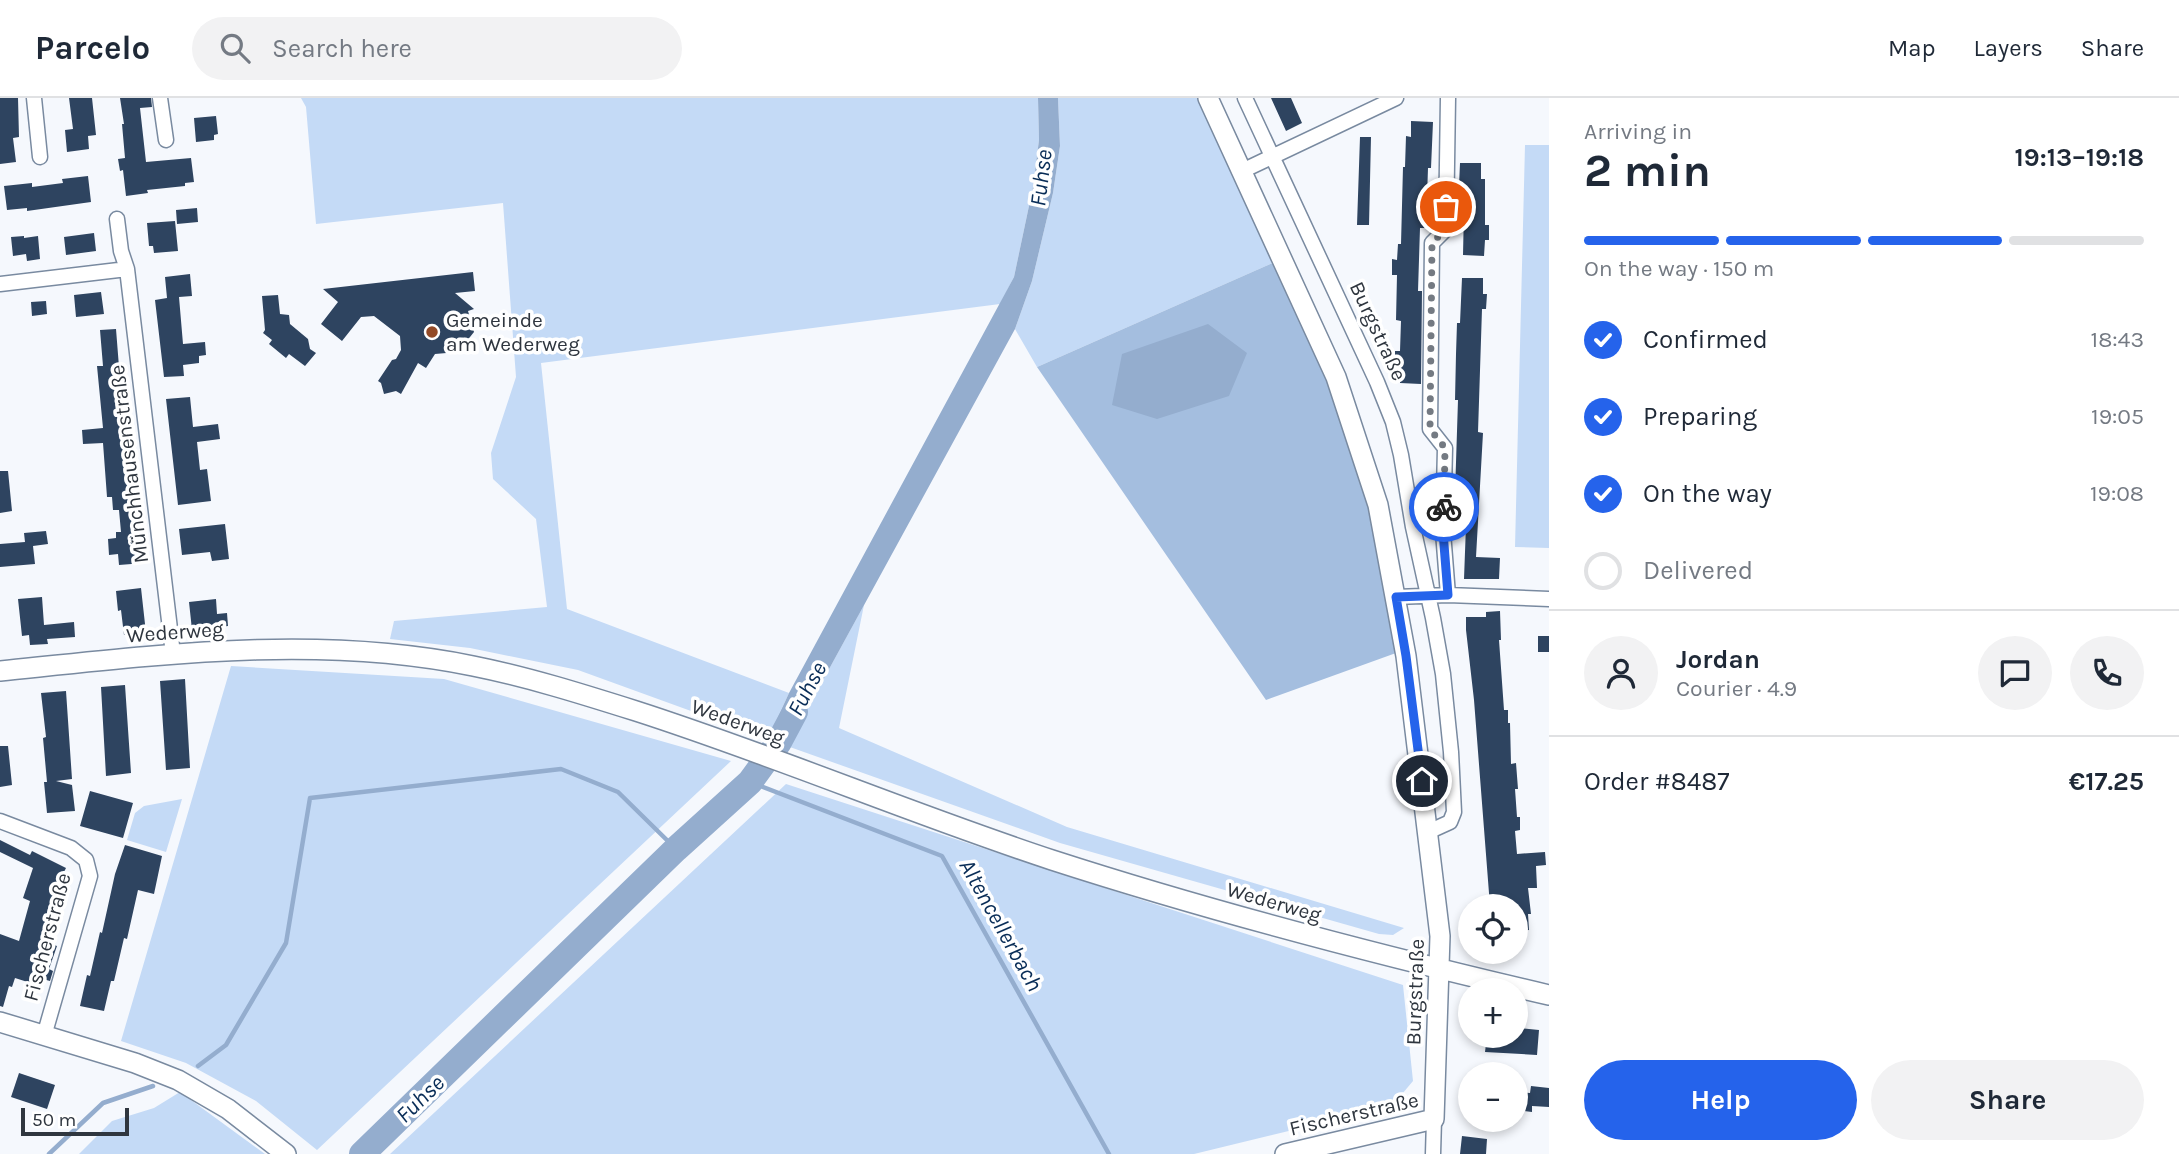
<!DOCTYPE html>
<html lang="en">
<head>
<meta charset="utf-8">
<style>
	:root { --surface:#fff; --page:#f2f2f3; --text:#1f2937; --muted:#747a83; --line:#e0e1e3; --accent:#2563eb }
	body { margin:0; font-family:Karla,sans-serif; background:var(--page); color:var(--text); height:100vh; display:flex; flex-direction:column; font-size:26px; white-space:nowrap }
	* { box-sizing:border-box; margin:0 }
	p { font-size:23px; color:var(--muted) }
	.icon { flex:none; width:38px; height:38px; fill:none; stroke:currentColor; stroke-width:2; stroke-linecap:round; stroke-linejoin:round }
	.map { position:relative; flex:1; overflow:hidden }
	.drawer { display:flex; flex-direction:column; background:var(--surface); width:630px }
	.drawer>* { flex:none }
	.fabs { position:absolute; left:1458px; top:796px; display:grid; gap:14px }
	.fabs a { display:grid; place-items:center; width:70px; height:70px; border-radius:50%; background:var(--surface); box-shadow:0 4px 10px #0003; font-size:35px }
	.scale { position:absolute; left:21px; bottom:18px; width:108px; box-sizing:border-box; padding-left:7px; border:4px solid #2f363f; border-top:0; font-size:19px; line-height:24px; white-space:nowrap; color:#2f363f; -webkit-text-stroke:5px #fff; paint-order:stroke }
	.pin { position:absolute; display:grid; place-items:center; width:60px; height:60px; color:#fff; margin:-30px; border:4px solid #fff; border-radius:50%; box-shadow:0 2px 7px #0007 }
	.courier { position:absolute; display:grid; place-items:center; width:70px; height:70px; margin:-35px; border:5px solid #2563eb; border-radius:50%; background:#fff; color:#222; box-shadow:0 2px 9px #0007 }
	.summary em { font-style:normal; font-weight:700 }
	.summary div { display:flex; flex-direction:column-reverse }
	.summary { display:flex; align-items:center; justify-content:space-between; height:119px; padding:0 35px }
	h1 { font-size:46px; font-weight:700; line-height:52px }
	.bar { display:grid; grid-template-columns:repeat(4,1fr); gap:10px 7px; align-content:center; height:84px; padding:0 35px }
	.bar i { height:9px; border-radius:5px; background:var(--line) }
	.bar .selected { background:var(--accent) }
	.bar p { grid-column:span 4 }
	.line { display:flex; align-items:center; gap:18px; padding:0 35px; border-top:2px solid var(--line) }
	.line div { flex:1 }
	.round { display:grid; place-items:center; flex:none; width:74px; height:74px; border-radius:37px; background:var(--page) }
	ol { padding:0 35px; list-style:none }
	li { display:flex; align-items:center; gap:21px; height:77px }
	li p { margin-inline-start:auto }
	li .icon { padding:7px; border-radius:50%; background:var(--accent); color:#fff; stroke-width:4 }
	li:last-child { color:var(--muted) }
	li i { width:38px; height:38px; border:4px solid var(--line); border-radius:50% }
	.button { display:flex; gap:14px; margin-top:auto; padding:14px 35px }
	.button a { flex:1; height:80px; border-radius:42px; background:var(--accent); color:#fff; font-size:28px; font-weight:700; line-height:80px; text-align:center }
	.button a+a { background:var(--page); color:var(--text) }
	header { display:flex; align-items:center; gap:42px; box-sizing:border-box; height:98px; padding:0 35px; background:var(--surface); border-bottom:2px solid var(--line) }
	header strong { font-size:33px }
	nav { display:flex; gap:38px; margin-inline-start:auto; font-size:24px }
	.search { width:490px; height:63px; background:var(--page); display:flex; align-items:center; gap:18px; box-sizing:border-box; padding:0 24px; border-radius:38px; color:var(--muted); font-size:26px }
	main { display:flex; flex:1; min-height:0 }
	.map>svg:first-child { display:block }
	.green { fill:#c4daf6 }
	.forest { fill:#a4bedf }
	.water { fill:#94adce }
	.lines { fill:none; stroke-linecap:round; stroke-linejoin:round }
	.stream { stroke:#94adce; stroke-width:4.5 }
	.river { stroke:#94adce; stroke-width:26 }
	.building { fill:#2e4460 }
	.street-casing { stroke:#798aa0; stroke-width:17 }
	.secondary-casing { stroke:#798aa0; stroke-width:22 }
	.street { stroke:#fff; stroke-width:14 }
	.secondary { stroke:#fff; stroke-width:19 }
	.done { stroke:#747a82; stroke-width:7; stroke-dasharray:0 12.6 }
	.route { stroke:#2563eb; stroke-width:9 }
	.poi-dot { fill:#924a27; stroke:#fff; stroke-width:2.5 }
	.labels { text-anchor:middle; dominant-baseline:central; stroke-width:7; stroke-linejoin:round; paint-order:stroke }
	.poi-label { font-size:21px; fill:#2f363f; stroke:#fff; text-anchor:start }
	.street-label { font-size:21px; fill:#2f363f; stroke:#fff }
	.water-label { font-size:23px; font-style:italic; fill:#092d57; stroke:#fff }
</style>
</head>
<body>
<header>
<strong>Parcelo</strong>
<div class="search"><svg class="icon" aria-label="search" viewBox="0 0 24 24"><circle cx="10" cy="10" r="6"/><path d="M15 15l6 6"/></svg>Search here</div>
<nav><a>Map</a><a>Layers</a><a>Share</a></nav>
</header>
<main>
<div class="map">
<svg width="1549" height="1056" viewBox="0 0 1549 1056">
	<rect width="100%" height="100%" fill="#f5f8fd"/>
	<path class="green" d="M301,0h737l1,42 -6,47 -19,90 -14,27 -459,59 26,246 222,84 -21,46 -190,-69 -108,-22 -80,-9 4,-18 153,-14 -11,-88 -43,-40 -2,-26 25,-76 -13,-174 -187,21 -10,-117z
		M1058,0h140l77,164 -238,105 -22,-38 17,-48 21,-88 7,-47z
		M1525,47h24v403l-34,-1z
		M864,507l-25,123 228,99 337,101 -11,7 -14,-1 -319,-91 -273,-97z
		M231,568l213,13 287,82 -414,389 -61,-49 -70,-38 -65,-22z
		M786,686l617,201 10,96 -21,25 -198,48h-804z
		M182,701l-16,53 -39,-12 8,-27 9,-7z
		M180,994l85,62h-186l33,-33 42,-13z"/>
	<path class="forest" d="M1275,164l52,119 41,126 28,146 -130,47 -229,-333z"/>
	<path class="water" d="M1038,0h20l2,48 -7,47 -21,88 -17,48 -228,417 -19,-7 21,-46 225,-416 19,-90 6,-47z
		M1208,226l39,29 -18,43 -72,23 -45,-14 10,-51z"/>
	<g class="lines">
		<path class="stream" d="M750,684l192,74 167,298
			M198,968l28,-21 60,-102 24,-145 251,-29 57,23 58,57
			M49,1056l54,-51 50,-17"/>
		<path class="river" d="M362,1056l314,-305 74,-67 29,-40 16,-30"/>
	</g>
	<path class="building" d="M0,0h18l1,39 -6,1 3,24 -16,2z
		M69,0h23l4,37 -8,1 1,13 -22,3 -2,-22 8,-1z
		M120,0h31l1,9 -12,1 6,54 45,-4 3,24 -9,1v3l-38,4 1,3 -22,3 -3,-26 -3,1 -2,-12 7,-1 -3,-34h2z
		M1271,0h20l11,25 -16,8z
		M216,18l2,18 -4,1v5l-18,2 -2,-24z
		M1411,23l22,1 -2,46h-3l-2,60h-6l-2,63h4l-1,93 -21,-1v-17h-5v-15h5l1,-30 -5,-1 1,-45h-5v-16l5,1 1,-16h3l2,-77h2l1,-31 5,1z
		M1360,39h11l-2,88h-12z
		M1460,65h21v16h4v46h4v15h-4l-1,16 -21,-1 1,-46h-6z
		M88,78l3,26 -64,9v-3l-20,2 -3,-24 28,-3v4l31,-4 -1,-4z
		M197,110l1,14 -21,2 -1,-14z
		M175,123l3,30 -24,2 -1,-7h-4l-2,-23z
		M94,135l2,18 -30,4 -2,-18z
		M24,138v2l14,-2 2,23 -13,2 -1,-7 -13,2 -2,-19z
		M473,174l2,19 -20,2 19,16 -6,2 6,21 -16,20 -23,2 -9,14 -8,-5 -17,31 -5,-3 -12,3 -3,-11 -3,-2 14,-21 4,-1 5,-9 -1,-14 -26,-20 -13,1 -19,24 -21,-17 17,-22 -15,-13z
		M190,176l2,22 -13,1 4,47 22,-2 1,13 -7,1v7l-16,2 1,11 -20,1 -9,-77 12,-2 -2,-21z
		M1462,180h21v16h4l-1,15h-4l-4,123 5,1 -7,124 24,1 -1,21h-35l2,-54h-12l4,-125h-3l1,-46 1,-31h3z
		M101,194l3,22 -28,3 -2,-22z
		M278,197l2,19 9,1 1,9 18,15 2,10 6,4 -11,13 -16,-12 -3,4 -17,-14 3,-4 -9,-7 2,-3 -3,-34z
		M46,203l1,13 -15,2 -1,-14z
		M116,231l3,38 16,108 3,55h3l3,33 -25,2 -1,-11 -9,1 -1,-16 8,-1v-6h5l-2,-22h-6l-1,-13h-5l-4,-54 -20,1 -1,-14 21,-2 -6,-62h6l-3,-36z
		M190,299l3,30 25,-3 2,15 -23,3 3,28 7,-1 4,32 -33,4 -12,-106z
		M0,373h8l4,40 -12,2z
		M225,426l4,35 -17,2 -2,-9 -28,3 -3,-26z
		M46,433l2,13 -15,2 2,18 -35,3v-23l25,-2 -1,-9z
		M141,490l5,45 -22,2 -3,-25 -3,1 -2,-20z
		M42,499l2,28 30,-3 1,15 -28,2 1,5 -18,1 -1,-10 -7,1 -4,-37z
		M216,501l1,15 10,-1 1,13 -36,4 -3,-28z
		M1500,513l1,29h-2l5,70h4v13h2l1,41 5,-1 2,26h-3l2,28h3v13l-5,1 2,23 28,-2 1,13 -10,1 1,22h-9l3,26h-3l1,16 -13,1v-25h-26l-16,-206 -8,-70v-13h20v-5z
		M1538,538h11v16h-11z
		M185,581l5,89 -24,2 -6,-89z
		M125,587l6,88 -25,3 -5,-89z
		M66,593l6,88 -16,2 16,4 3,26 -28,2 -3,-31h3l-4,-44 3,-1 -5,-44z
		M0,648h8l4,39 -12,2z
		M90,693l43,12 -10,35 -43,-12z
		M0,742l30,15 2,-4 34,17 -11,22 6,1 -16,51 12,4 -8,23 4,2 -3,10 -11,-3 -2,7 -22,-7 -3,9 -3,-1 -6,21 -3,-1v-72l19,7 11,-40 -7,-3 10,-30 -33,-16z
		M125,747l37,11 -8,38 -16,-4 -11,49 -3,-1 -10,43h-3l-7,30 -24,-5 7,-31 3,1 10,-44 2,1 13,-59z
		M1519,930l20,2 -2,25 -52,-3 2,-16h31z
		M19,975l36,12 -8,24 -36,-12z
		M1531,988l18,2v19l-17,-1v6l-16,-2v-18l14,1z
		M1462,1038l25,3 -1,15h-26z"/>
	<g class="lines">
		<g class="street-casing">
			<path id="street" d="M34,0l6,59
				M160,0l6,42
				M1245,0l132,284 16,40 8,33 12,72 20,91 10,56 8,78 3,60 -4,10 -22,10
				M1242,73l154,-73
				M117,121l4,32 6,18
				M0,186l127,-15 46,385
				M1448,497l-5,-63 2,-84 -15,-19 2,-186 14,-14 2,-131
				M1396,499l52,-2 101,4
				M0,723l71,27 15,12 4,16 -46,160
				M1433,1056l1,-35"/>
		</g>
		<g class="secondary-casing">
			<path id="secondary" d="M1208,0l128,279 42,128 28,151 34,280 -6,183 -149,35
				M0,573c157,-16 317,-37 473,-5 55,11 109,28 163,45 140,45 276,103 416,149 164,53 330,96 497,135
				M0,924l135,41 43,17 50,29 58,45"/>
		</g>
		<use href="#street" class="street"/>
		<use href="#secondary" class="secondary"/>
	</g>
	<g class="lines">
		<path class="done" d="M1444,409l1,-59 -15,-19 2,-186 14,-14v-22"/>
		<path class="route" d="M1422,683l-16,-125 -10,-59 52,-2 -5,-63 1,-25"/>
	</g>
	<circle class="poi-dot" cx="432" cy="234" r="7"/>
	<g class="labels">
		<g class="poi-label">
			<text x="446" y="222">Gemeinde<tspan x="446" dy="24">am Wederweg</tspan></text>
		</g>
		<g class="street-label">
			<text transform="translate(1378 233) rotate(65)">Burgstraße</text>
			<text transform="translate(129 366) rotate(-97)">Münchhausenstraße</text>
			<text transform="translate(175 534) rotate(-4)">Wederweg</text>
			<text transform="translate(738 624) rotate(20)">Wederweg</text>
			<text transform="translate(1274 804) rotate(16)">Wederweg</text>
			<text transform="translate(47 839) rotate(-75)">Fischerstraße</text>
			<text transform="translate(1415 894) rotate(-88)">Burgstraße</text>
			<text transform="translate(1354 1016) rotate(-13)">Fischerstraße</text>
		</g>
		<g class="water-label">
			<text transform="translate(1041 80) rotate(-83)">Fuhse</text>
			<text transform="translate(807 591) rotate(-62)">Fuhse</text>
			<text transform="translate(1001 827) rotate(61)">Altencellerbach</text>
			<text transform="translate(420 1001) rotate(-44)">Fuhse</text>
		</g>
	</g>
</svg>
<div class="fabs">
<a><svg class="icon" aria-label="locate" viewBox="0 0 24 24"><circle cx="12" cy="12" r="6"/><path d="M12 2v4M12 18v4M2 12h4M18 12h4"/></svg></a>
<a>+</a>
<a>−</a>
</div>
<div class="scale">50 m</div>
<div class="pin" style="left:1446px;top:109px;background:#ea580c"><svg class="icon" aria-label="bag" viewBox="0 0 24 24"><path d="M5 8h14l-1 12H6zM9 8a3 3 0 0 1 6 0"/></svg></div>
<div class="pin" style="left:1422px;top:683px;background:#1f2937"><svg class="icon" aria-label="home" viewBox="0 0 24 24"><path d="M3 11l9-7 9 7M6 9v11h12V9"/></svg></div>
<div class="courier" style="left:1444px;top:409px"><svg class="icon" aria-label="bike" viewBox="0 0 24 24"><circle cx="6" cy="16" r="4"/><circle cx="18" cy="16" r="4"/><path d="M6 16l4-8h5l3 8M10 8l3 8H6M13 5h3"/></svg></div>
</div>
<section class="drawer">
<div class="summary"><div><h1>2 min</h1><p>Arriving in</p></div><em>19:13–19:18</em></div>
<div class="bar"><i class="selected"></i><i class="selected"></i><i class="selected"></i><i></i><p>On the way · 150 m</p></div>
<ol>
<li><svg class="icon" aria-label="check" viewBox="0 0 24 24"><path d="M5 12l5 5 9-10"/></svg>Confirmed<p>18:43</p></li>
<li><svg class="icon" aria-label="check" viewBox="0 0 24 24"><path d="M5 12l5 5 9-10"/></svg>Preparing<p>19:05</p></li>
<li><svg class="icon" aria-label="check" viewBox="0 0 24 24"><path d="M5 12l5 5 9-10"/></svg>On the way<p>19:08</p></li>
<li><i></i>Delivered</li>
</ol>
<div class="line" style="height:126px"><a class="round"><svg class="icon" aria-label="person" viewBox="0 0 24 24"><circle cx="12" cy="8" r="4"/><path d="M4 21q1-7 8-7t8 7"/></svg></a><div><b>Jordan</b><p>Courier · 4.9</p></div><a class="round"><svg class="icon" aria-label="chat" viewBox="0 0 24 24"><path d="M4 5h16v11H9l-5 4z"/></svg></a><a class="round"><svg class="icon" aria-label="phone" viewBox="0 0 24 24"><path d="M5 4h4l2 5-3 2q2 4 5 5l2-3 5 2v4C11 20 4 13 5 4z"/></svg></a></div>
<div class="line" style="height:91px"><div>Order #8487</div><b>€17.25</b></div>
<div class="button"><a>Help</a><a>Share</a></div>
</section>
</main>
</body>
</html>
